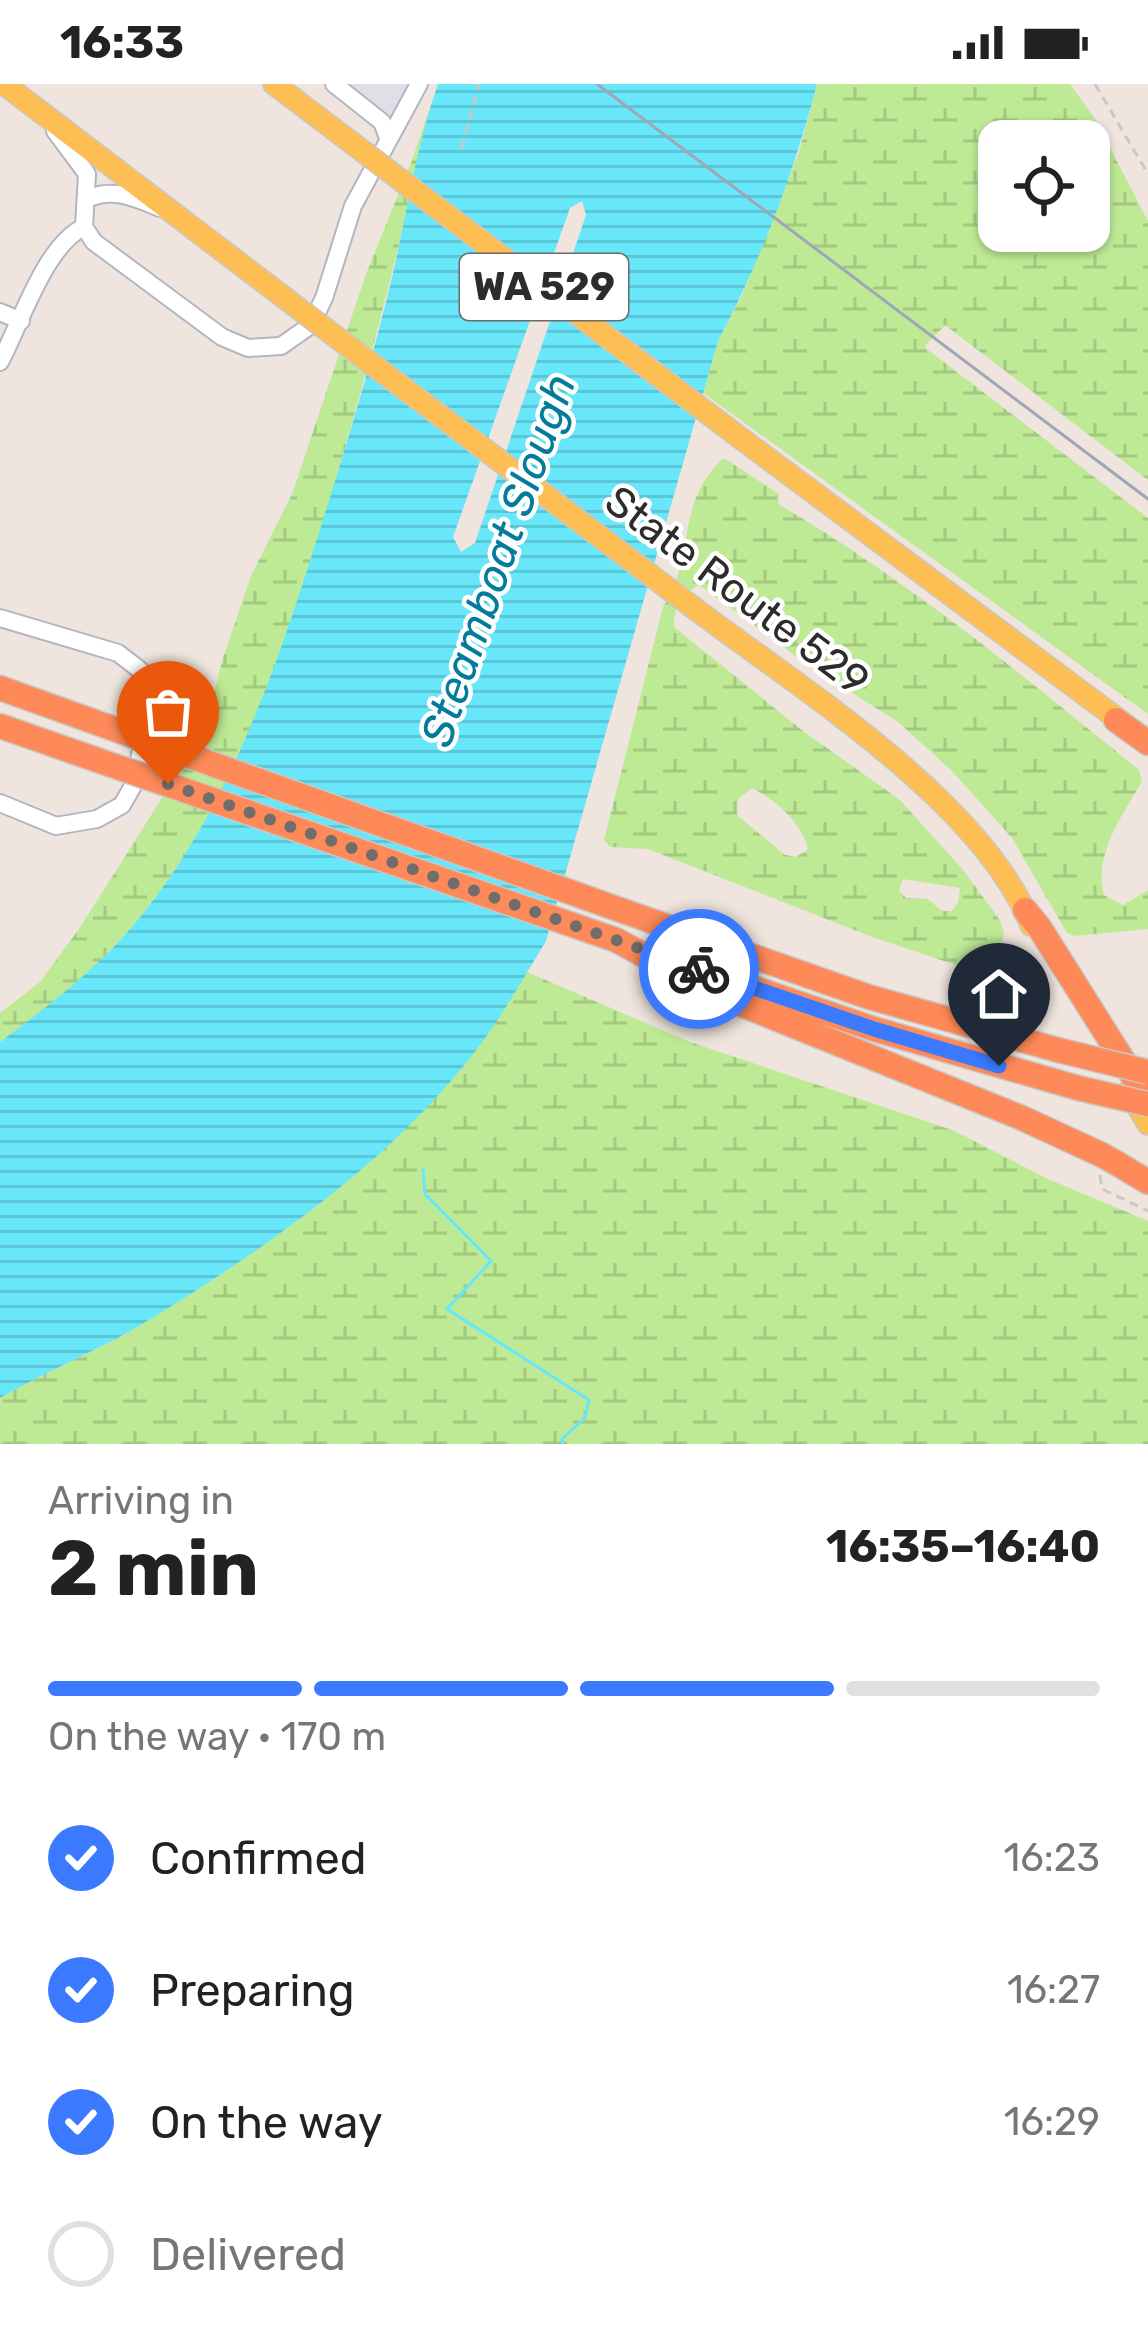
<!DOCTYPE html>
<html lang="en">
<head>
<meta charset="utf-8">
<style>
	:root { --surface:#fff; --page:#f6f6f6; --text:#222; --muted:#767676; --line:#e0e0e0; --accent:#3b7aff }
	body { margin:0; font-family:Rubik,sans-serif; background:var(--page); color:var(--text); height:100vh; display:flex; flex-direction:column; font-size:45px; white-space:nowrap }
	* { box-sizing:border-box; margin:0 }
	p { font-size:39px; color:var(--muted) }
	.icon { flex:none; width:66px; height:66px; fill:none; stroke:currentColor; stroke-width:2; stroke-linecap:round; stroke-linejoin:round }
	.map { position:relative; height:1360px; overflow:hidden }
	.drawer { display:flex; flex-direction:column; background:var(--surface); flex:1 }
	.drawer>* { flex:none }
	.tools { position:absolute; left:978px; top:36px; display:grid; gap:24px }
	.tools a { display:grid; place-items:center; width:132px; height:132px; border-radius:24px; background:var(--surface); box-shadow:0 3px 9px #0004; font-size:60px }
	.pin { position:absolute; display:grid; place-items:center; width:102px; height:102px; color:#fff; margin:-123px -51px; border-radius:50% 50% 50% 0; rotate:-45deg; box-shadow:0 0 12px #0007 }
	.pin .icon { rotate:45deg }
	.courier { position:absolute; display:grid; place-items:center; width:120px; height:120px; margin:-60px; border:9px solid #3b7aff; border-radius:50%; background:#fff; color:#222; box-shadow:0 3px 15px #0007 }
	.headline em { font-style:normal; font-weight:700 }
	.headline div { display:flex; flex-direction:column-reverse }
	.headline { display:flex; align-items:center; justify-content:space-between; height:204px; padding:0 48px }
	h1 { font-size:78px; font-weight:700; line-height:90px }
	.bar { display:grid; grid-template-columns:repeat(4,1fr); gap:18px 12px; align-content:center; height:144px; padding:0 48px }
	.bar i { height:15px; border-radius:9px; background:var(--line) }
	.bar .active { background:var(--accent) }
	.bar p { grid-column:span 4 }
	ol { padding:0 48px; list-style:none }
	li { display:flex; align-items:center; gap:36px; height:132px }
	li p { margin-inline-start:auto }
	li .icon { padding:12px; border-radius:50%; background:var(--accent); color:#fff; stroke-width:4 }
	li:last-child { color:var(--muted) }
	li i { width:66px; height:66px; border:6px solid var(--line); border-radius:50% }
	.status { display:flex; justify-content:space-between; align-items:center; height:84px; padding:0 60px; background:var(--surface); direction:ltr }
	.status svg { height:33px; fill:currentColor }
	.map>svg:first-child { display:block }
	.industrial { fill:#e0dee7 }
	.wetland { fill:url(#wetland-marsh); fill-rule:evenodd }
	.water { fill:url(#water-rules) }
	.pier { fill:#efe5de }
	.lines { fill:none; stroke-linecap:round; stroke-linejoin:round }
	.stream { stroke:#68e7fa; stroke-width:3 }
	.minor-casing { stroke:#b2b6c1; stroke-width:20 }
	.major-casing { stroke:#c8c8c8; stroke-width:24 }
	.highway-casing { stroke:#c8c8c8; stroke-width:27 }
	.path { stroke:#c8c8c8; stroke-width:3; stroke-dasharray:9 6; stroke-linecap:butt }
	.minor { stroke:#fff; stroke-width:16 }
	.major { stroke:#fdbf54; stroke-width:21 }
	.highway { stroke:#ff8a59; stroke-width:24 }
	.rail { stroke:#9fa6b8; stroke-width:3 }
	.major-bridge-casing { stroke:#c8c8c8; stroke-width:24; stroke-linecap:butt }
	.highway-bridge-casing { stroke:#c8c8c8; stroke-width:27; stroke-linecap:butt }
	.major-bridge { stroke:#fdbf54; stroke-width:21 }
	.highway-bridge { stroke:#ff8a59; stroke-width:24 }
	.done { stroke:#706d6a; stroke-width:12; stroke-dasharray:0 21.6 }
	.route { stroke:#3b7aff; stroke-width:15 }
	.labels { text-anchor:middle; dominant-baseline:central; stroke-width:9; stroke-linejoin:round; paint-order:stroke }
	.shield { fill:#fff; stroke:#6b6b6b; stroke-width:3 }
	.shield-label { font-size:39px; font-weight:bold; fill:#2c2c2c }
	.street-label { font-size:42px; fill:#2c2c2c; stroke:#fff }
	.water-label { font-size:45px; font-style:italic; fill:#037c9c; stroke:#fff }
</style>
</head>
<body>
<div class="status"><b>16:33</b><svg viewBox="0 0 49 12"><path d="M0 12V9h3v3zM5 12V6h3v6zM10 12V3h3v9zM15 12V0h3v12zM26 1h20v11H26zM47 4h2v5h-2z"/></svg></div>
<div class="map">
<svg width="1148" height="1360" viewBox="0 0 1148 1360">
	<defs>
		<pattern id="wetland-marsh" width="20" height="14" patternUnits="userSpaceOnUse" patternTransform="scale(3)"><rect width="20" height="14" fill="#beea96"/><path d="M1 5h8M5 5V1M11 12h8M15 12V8" fill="none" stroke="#a3c981"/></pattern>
		<pattern id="water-rules" width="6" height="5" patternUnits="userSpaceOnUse" patternTransform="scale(3)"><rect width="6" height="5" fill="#68e7fa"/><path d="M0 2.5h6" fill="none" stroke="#5ac6d6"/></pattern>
	</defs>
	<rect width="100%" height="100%" fill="#efe5de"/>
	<path class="industrial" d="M341,0h88l-25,50z"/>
	<path class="wetland" d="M817,0h253l25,35 53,102v259l-203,-155 -21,22 224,171v196l-445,-321 15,-52 24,-46 57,-143zM999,57h90v90h-90z
		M434,12c-33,146 -69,290 -113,432 -44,141 -93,287 -191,401 -38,44 -83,79 -130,113v-29l40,-31 39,-53 126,-199 17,-69 29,-85 41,-82 74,-220 45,-111z
		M724,374l55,36 -1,10c127,74 247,173 361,266l3,11c-19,34 -49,73 -38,114l19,10 25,-15v39l-73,7 -8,-3 -55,-95 -60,-67 -55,-50 -85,-53 -113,-83c-18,9 -26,23 -25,42l129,104 97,69 64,71 35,48 5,13 -3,15 4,21 -3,5 -37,-5 -93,-31 -224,-88 -38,-2 -6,-7 59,-233c32,-46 12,-107 61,-149zM752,704c24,12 49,34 56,61l-12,8 -11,-2 -48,-40 1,-16zM903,795l57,9 -2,15 -6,8h-10l-14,-12 -22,-1 -7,-7z
		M527,888l163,70 265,89 93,48 100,42v223h-1148v-46c50,-29 105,-50 154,-81 149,-92 282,-193 373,-345z"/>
	<path class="water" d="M438,0h379c-23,89 -56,176 -99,257l-172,600c-22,36 -43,74 -69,108 -85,111 -205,195 -323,268 -49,31 -104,52 -154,81v-356c47,-35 92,-69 131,-114 97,-114 146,-261 190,-402 24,-76 47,-152 66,-228 18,-70 27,-146 51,-214z"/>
	<path class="pier" d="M582,117l4,14 -111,328 -14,9 -8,-15 117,-329z"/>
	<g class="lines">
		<path class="stream" d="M423,1086l2,24 66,67 -44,48 142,91 -4,18 -23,21v5"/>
		<g class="minor-casing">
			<path id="minor" d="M334,0l48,38 6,16
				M55,47l32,43 -3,53
				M87,115c26,-12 48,-1 73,9
				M84,143l10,15 128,95 26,11 33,-2 30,-21 13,-27 29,-92 66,-122
				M0,228l21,9
				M0,278c21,-39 45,-117 84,-135
				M0,534l118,35 22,17 7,26v25l-13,63 -12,21 -25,14 -41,7 -56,-23"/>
		</g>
		<g class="major-casing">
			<path id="major" d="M4,0l282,215
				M274,0l78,59
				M735,350l392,292
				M694,524c104,79 288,193 337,317
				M1129,1007l19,33"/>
		</g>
		<g class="highway-casing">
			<path id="highway" d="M0,604l92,33
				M1116,636l32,23
				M0,642l80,28
				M1025,826l14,17 109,173
				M626,828l243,85 189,53
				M616,856l97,53 309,125 80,37
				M686,881l188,64 204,59
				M1118,1080l30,18"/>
		</g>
		<path class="path" d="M1095,0l53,90
			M462,64l17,-64
			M1100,1091l2,14 46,22"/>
		<use href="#minor" class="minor"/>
		<use href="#major" class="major"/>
		<use href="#highway" class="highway"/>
		<path class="rail" d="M597,0l551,415"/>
		<g class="major-bridge-casing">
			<path id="major-bridge" d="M352,59l383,291
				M286,215l408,309"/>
		</g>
		<g class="highway-bridge-casing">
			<path id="highway-bridge" d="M92,637l534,191
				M80,670l536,186
				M1058,966l90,22
				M1078,1004l70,16
				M1102,1071l16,9"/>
		</g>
		<use href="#major-bridge" class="major-bridge"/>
		<use href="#highway-bridge" class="highway-bridge"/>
	</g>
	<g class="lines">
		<path class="done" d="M168,700l531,185"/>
		<path class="route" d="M699,885l175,60 125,37"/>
	</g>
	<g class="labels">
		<rect class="shield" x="460" y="170" width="168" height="66" rx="9"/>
		<g class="shield-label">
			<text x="544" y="203">WA 529</text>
		</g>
		<g class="street-label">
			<text transform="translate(737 507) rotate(37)">State Route 529</text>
		</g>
		<g class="water-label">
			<text transform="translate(498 476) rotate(-71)">Steamboat Slough</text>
		</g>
	</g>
</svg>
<div class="tools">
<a><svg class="icon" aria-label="locate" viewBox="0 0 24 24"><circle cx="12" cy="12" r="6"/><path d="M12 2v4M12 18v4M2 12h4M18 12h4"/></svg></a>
</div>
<div class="pin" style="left:168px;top:700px;background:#ea580c"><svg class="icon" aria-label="bag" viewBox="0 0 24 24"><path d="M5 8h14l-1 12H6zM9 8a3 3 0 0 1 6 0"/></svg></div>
<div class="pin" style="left:999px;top:982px;background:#1f2937"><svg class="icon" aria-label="home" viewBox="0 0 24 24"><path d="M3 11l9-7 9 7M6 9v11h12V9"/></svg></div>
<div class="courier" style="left:699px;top:885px"><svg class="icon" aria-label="bike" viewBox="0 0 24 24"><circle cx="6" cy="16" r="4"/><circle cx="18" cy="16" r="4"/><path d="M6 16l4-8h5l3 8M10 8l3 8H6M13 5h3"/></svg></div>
</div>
<section class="drawer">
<div class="headline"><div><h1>2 min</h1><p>Arriving in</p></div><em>16:35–16:40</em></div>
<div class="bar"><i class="active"></i><i class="active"></i><i class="active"></i><i></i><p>On the way · 170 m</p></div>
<ol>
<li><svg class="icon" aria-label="check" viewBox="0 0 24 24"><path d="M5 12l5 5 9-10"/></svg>Confirmed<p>16:23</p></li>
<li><svg class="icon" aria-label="check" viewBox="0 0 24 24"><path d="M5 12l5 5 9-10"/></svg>Preparing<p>16:27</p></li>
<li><svg class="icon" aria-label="check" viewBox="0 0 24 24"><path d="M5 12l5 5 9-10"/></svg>On the way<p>16:29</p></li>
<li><i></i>Delivered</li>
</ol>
</section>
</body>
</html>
